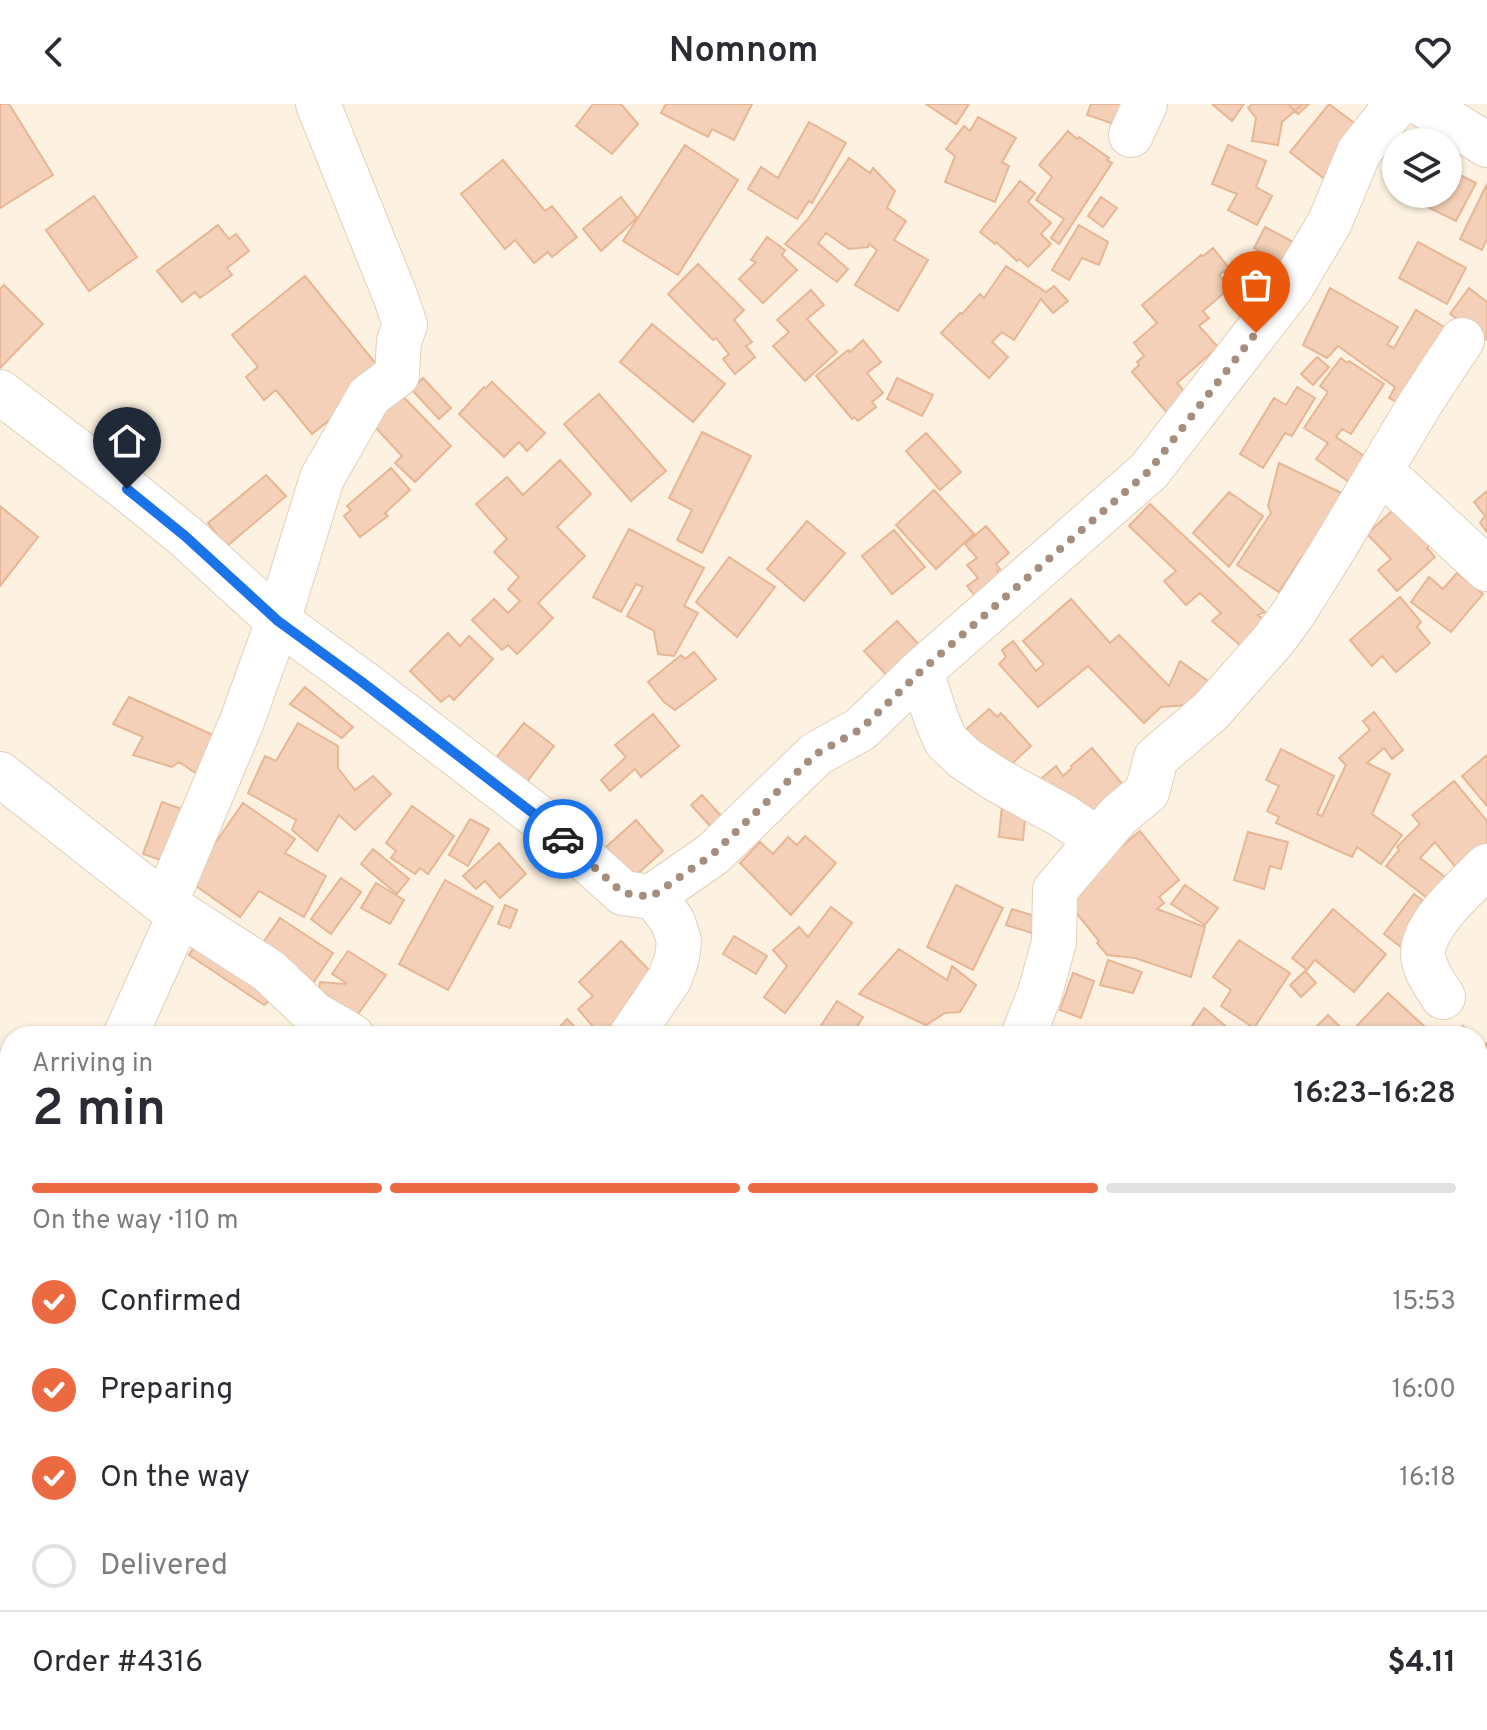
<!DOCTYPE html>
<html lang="en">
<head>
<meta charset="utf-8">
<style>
	:root { --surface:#fff; --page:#f7f7f7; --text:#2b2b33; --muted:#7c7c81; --line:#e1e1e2; --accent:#ec6a41 }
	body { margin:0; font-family:Overpass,sans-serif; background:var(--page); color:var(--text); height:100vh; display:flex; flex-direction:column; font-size:30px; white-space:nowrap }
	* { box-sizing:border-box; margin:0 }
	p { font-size:26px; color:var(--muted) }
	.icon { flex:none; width:44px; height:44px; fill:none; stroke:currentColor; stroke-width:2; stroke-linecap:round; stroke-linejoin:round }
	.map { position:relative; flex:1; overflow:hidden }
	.details { position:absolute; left:0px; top:922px; width:1488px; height:704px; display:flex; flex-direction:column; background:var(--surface); border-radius:32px 32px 0 0; box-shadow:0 2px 6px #0004 }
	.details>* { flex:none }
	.fabs { position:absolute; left:1382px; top:24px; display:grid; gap:16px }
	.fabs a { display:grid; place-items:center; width:80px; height:80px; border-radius:50%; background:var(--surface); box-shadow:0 2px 6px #0004; font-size:40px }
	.pin { position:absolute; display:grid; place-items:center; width:68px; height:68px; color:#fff; margin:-82px -34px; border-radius:50% 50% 50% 0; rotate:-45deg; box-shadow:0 0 8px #0007 }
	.pin .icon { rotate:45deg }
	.courier { position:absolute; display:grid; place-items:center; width:80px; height:80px; margin:-40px; border:6px solid #1a73e8; border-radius:50%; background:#fff; color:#222; box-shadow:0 2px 10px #0007 }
	.summary em { font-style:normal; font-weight:600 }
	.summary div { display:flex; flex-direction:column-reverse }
	.summary { display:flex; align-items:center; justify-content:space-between; height:136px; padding:0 32px }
	h1 { font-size:52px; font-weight:600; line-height:60px }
	.bar { display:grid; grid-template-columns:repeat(4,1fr); gap:12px 8px; align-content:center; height:96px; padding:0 32px }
	.bar i { height:10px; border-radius:6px; background:var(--line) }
	.bar .selected { background:var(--accent) }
	.bar p { grid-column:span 4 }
	.line { display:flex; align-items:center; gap:20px; padding:0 32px; border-top:2px solid var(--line) }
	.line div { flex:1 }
	ol { padding:0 32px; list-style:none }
	li { display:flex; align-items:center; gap:24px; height:88px }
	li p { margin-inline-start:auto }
	li .icon { padding:8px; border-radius:50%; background:var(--accent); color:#fff; stroke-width:4 }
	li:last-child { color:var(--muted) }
	li i { width:44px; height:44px; border:4px solid var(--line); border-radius:50% }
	header { display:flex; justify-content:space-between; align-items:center; height:104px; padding:0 32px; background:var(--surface); font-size:36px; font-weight:600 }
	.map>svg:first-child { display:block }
	.building { fill:#f3d0b7; stroke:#e6b797; stroke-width:2 }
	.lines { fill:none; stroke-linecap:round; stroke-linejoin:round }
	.minor-casing { stroke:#e1cfbc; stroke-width:46 }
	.minor { stroke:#fff; stroke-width:44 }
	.done { stroke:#a58e7d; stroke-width:8; stroke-dasharray:0 14.4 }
	.route { stroke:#1a73e8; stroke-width:10 }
</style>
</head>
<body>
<header><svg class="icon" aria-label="back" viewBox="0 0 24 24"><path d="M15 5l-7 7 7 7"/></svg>Nomnom<svg class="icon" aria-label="heart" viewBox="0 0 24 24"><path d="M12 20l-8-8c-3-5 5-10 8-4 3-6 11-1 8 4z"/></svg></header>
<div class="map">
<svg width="1487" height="1626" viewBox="0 0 1487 1626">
	<rect width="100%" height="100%" fill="#fdf2e1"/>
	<path class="building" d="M0,0h9l44,71 -53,33z
		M593,0h28l17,20 -26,30 -36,-28z
		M666,0h86l-18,36 -22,-11 -4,8 -47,-24z
		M926,0h43l-13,20z
		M1091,0h43l-8,24 -39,-13z
		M1212,0h32l-12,17z
		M1252,0h51l-21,18 -4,23 -26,-4 4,-23 -8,-10z
		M1288,0h21l-11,10z
		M1329,0l37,28 -39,49 -37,-29z
		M978,13l38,21 -14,24 7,4 -14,36 -50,-20 10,-26 -9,-7 18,-23 6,5z
		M809,18l37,21 -34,60 -3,-2 -12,18 -49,-30 13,-22 17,11z
		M1068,27l9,8 2,-2 30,21 -2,2 5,3 -53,81 -8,-6 13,-19 -28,-19 16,-23 -13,-12z
		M685,41l53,35 -60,95 -55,-34z
		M1228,41l38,16 -10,26 16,9 -15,29 -29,-15 9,-16 -25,-10z
		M849,54l21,15 3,-5 22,23 -8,17 19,13 -12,19 34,20 -30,51 -43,-26 22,-35 -8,-6 -1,3 -19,2 -23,-16 -8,10 30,26 -11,13 -52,-38 23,-25z
		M503,56l42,51 7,-5 25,31 -25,20 -4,-5 -14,11 -19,-23 -10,9 -44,-55z
		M1448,65l28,14 -20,38 -49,-24 1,-3h40z
		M1020,77l15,12 -7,9 23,21 -10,11 10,10 -23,23 -9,-8 -2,2 -21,-19 -1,2 -15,-12z
		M1487,80v55l-5,11 -22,-11z
		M94,92l43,61 -48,34 -43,-61z
		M621,93l16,21 -36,33 -18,-22z
		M1101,93l16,11 -14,19 -15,-11z
		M218,121l11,14 7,-5 13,17 -22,17 5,7 -32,23 -5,-6 -13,10 -25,-31z
		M1079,121l29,17 -9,23 -17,-7 -13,22 -17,-10z
		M1265,123l32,17 -12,22 -31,-18z
		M767,133l18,13 -3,5 15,15 -34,33 -24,-24 17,-17 -5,-2z
		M1418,138l48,26 -19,36 -48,-26z
		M1213,144l16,20 -10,7 11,13 -27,23 6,7 -10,8 19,21 -41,36 11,13 -20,18 -36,-42 7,-7 -2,-3 7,-6 -10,-13 23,-20 -15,-18 59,-50 2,1z
		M698,160l46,46 -10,10 18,22 -6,4 9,11 -20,17 -12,-15 6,-5 -13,-16 -3,2 -45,-46z
		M1006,162l40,26 8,-6 14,15 -15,12 -12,-14 -27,41 -12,-8 -10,10 16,15 -19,21 -48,-45 19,-20 2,1 18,-20 4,4z
		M305,172l80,99 -73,59 -36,-44 -12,10 -18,-23 12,-10 -26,-32z
		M4,181l39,39 -43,44v-79z
		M1330,184l68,39 -11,18 7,3 22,-38 38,23 -44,75 -21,-10 6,-11 -57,-41 -11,12 -24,-13z
		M1469,184l18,14v38l-37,-26z
		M811,186l13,15 -17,14 30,33 -32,29 -32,-35 16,-14 -12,-12z
		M652,220l73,60 -32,38 -73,-60z
		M863,236l18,22 -14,11 16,20 -11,9 4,5 -18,14 -4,-4 -2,2 -36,-43 32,-26 2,2z
		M1317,253l12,10 -16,18 -12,-11z
		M1341,254l6,5 2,-2 35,23 -33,50 -9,-5 -6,8 43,29 -17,25 -46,-32 12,-16 -24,-15 24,-36 -8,-6z
		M423,274l28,30 -12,11 -28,-30z
		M897,274l36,17 -11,21 -35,-17z
		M492,278l53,51 -18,18 -8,-9 -15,15 -45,-43 25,-27 2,1z
		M390,279l61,63 -36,36 -20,-19 7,-7 -41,-44z
		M1297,283l18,11 -23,38 -7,-3 -22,35 -23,-14 34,-56 12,7z
		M599,290l67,77 -35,30 -67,-77z
		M702,328l49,24 -49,97 -25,-13 15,-30 -23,-12z
		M926,329l35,39 -21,18 -34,-39z
		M560,356l31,34 -34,33 28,29 -47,47 15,15 -36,36 -9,-9 -6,5 -30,-30 22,-21 14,14 12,-12 -12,-12 11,-12 -25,-25 13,-13 -31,-35 31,-27 16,18z
		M1279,359l73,35 -40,77 -11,-17 -22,34 -42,-27 34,-52 -3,-7z
		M391,364l19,22 -25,23 3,3 -28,21 -16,-21 7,-6 -4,-4z
		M266,371l20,21 -60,51 -18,-24z
		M934,386l40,44 -38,35 -40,-44z
		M1487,387v41l-7,-9 5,-7 -11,-14z
		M1229,388l34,24 -34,51 -36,-34z
		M1150,400l115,108 -7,3 17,15 -26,23 -37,-32 9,-8 -21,-20 -14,12 -22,-24 12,-10 -47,-45z
		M0,402l38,31 -38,49z
		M1396,403l34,38 -3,3 8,9 -38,34 -19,-21 13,-11 -24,-25z
		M807,417l38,32 -41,48 -37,-32z
		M986,422l23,27 -13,11 4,5 -3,2 13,16 -26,20 -17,-21 11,-8 -11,-13 10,-7 -12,-14z
		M629,425l75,39 -20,38 14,7 -24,43 -16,-2 -4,-23 -27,-15 16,-29 -7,-3 -15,28 -28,-15z
		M894,426l31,37 -33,27 -30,-38z
		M729,453l46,30 -38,50 -41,-35z
		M1457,469l26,21 -32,38 -40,-30 18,-25 14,12z
		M1400,493l21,25 -4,5 13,16 -34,29 -14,-16 -10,10 -22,-26z
		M1071,495l39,44 9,-8 50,51 11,-25 42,30 -22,13 -39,3 -17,16 -56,-57 -50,41 -39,-43 7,-7 -4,-7 11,-9 23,30 8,-7 -21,-23z
		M897,517l28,30 -33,30 -28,-30z
		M448,529l12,13 9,-10 24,23 -39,41 -5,-5 -8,7 -31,-31z
		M694,548l22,27 -41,31 -11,-8 -16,-20 33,-27 4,4z
		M305,583l48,40 -11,11 -52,-34z
		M129,593l93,42 -19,39 -24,-16 -7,5 -39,-12 10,-18 -30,-13z
		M989,605l8,8 4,-4 30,33 -30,28 -46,-35z
		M1374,608l29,38 -11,9 -8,-11 -17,15 23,11 -18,40 30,21 -21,29 -24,-17 -5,10 -76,-34 3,-6 -12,-6 12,-25 -13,-6 15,-31 53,27 -17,38 5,2 24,-51 -7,-7 31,-28 -7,-9z
		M653,610l26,32 -38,31 -6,-8 -25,22 -9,-11 25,-23 -11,-12z
		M298,619l40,23v22l17,22 18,-14 18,18 -36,36 -16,-15 -22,36 -25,-21 4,-10 -48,-27 17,-37 11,5z
		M524,619l30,23 -28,37 -31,-24z
		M1092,644l38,45 -35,33 -58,-44 19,-16 7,10 9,-8 -1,-2z
		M1487,651v51l-25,-30z
		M1454,677l33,40v25l-29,24 -23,-28 -15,16 36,27 -17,22 -53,-41 13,-16 -2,-3 23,-23 -8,-9z
		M702,691l31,34 -11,10 -31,-34z
		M162,698l23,8 -19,52 -23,-8z
		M243,699l52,36 -10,14 41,23 -22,41 -45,-26 -19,26 -51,-36z
		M1002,701l24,3 -3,32 -24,-3z
		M412,702l42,30 -26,38 -8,-6 -5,6 -24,-16 5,-7 -10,-8z
		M470,715l19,10 -21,37 -19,-11z
		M636,716l27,31 -39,35 -27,-31z
		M1140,727l39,49 -20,17 5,6 -7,6 48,18 -14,50 -56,-19 -28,-3 -10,-12 2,-2 -37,-46z
		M1248,728l40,10 -7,27 -11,-3 -6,23 -30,-9z
		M805,732l31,27 -45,52 -51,-52 20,-21 13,12 15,-17 9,8z
		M499,739l27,31 -26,24 -15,-17 -9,8 -13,-13z
		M373,745l36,30 -12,15 -36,-30z
		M341,774l20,14 -30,42 -20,-15z
		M445,776l48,27 -45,83 -49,-26z
		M376,779l28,17 -14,24 -29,-16z
		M956,781l47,23 -30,62 -46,-23z
		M1185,781l33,23 -13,17 -34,-21z
		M1414,790l21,16 -30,40 -21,-16z
		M505,801l12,5 -7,18 -12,-4z
		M831,803l21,16 -67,90 -21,-16 23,-31 -14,-16 26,-23 9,10z
		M1012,805l39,12 -6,16 -39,-12z
		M1333,805l53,45 -32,38 -39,-32 -8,10 -15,-12z
		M280,814l53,35 -25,38 -54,-35z
		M734,832l33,20 -11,18 -33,-20z
		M200,833l81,54 -17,14 -75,-50z
		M1239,836l51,33 -36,55 -33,-22 10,-16 -18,-13z
		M621,837l32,33 -22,21 14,17 -28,24h-16l-23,-27 15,-13 -14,-14z
		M899,845l48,31 5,-14 24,19 -16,27 -15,1 -19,12 -67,-31z
		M348,847l38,24 -33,46 -34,-30 1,-9 25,2 1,-1 -14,-9z
		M1108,856l34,12 -9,21 -33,-8z
		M1305,867l11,12 -15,14 -11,-12z
		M1073,869l21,8 -13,37 -21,-8z
		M1388,889l47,43h-79l-5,-4z
		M837,897l26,16 -12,19h-34l-2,-1z
		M1204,904l31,26 -1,2h-49z
		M1328,911l22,21h-43z
		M567,915l17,17h-33z
		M1463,922l10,10h-20z
		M1478,937l6,5 3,-3v84l-9,-9z
		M7,1012l3,2v77l-6,10 -4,-2v-74z
		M10,1154v83l-10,-8v-70l4,3z
		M10,1369v47l-10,9v-47z
		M1487,1530v24l-9,-11z
		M1478,1570l9,7v26l-3,7 -6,-3z
		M240,1616h72l8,9 -70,1z
		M532,1616h31l11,10h-51z
		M584,1616h39l1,1 -9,9h-21z
		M678,1616h10l8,10h-30z
		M761,1616h21l12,10h-40z
		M0,1617l29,9h-29z"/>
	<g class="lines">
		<g class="minor-casing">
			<path id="minor" d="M1422,0l65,41
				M1131,31l14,-31
				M0,288l127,97 58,47 93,85 84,61 180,138 81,73 28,4 8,6 14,19 6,19 -2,17 -7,20 -39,58
				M1381,367l106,98
				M921,567l15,47 10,23 18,17 33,22 66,36 34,23
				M0,670l165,130 104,67 45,43 38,22
				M651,793l62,-43 103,-100 45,-25 60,-58 228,-200 143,-185 38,-64 29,-70 38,-48
				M165,800l77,-183 36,-100 44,-143 47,-82 28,-21 2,-34 6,-16 -9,-27 -78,-194
				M1443,893c-8,-13 -21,-29 -20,-46 3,-30 44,-64 64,-85
				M125,932l55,-122
				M1023,932l17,-43 14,-51 1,-52 64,-75 28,-23 9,-34 55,-47 62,-70 20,-27 40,-64 87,-146 42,-64
				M0,968l10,4
				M0,1325l10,-17
				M0,1492l10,9
				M138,1616l5,5 13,5
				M745,1626v-10"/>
		</g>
		<use href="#minor" class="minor"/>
	</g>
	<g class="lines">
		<path class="done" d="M563,735l60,54 28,4 62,-43 103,-100 45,-25 60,-58 228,-200 107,-138"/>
		<path class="route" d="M127,385l58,47 93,85 84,61 180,138 21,19"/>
	</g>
</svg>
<div class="fabs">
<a><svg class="icon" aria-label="layers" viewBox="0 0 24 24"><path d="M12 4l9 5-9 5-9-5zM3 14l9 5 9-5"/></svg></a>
</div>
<div class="pin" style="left:1256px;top:229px;background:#ea580c"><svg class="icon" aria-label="bag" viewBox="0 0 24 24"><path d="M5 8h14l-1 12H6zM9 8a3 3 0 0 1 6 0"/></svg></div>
<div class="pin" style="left:127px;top:385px;background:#1f2937"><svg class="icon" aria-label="home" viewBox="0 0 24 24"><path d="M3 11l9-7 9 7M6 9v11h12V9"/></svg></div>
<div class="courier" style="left:563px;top:735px"><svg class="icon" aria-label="car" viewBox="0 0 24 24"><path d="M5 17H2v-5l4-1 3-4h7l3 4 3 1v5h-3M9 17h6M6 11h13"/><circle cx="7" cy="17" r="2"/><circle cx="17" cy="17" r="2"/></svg></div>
<section class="details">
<div class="summary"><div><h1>2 min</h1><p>Arriving in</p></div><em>16:23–16:28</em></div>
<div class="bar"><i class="selected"></i><i class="selected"></i><i class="selected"></i><i></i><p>On the way · 110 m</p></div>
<ol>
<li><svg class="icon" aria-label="check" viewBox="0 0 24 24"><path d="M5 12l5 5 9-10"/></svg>Confirmed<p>15:53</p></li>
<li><svg class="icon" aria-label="check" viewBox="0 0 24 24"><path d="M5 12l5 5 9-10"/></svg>Preparing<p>16:00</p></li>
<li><svg class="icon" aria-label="check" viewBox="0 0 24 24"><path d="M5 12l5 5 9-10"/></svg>On the way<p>16:18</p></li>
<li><i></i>Delivered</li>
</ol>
<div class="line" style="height:104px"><div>Order #4316</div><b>$4.11</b></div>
</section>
</div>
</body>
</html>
